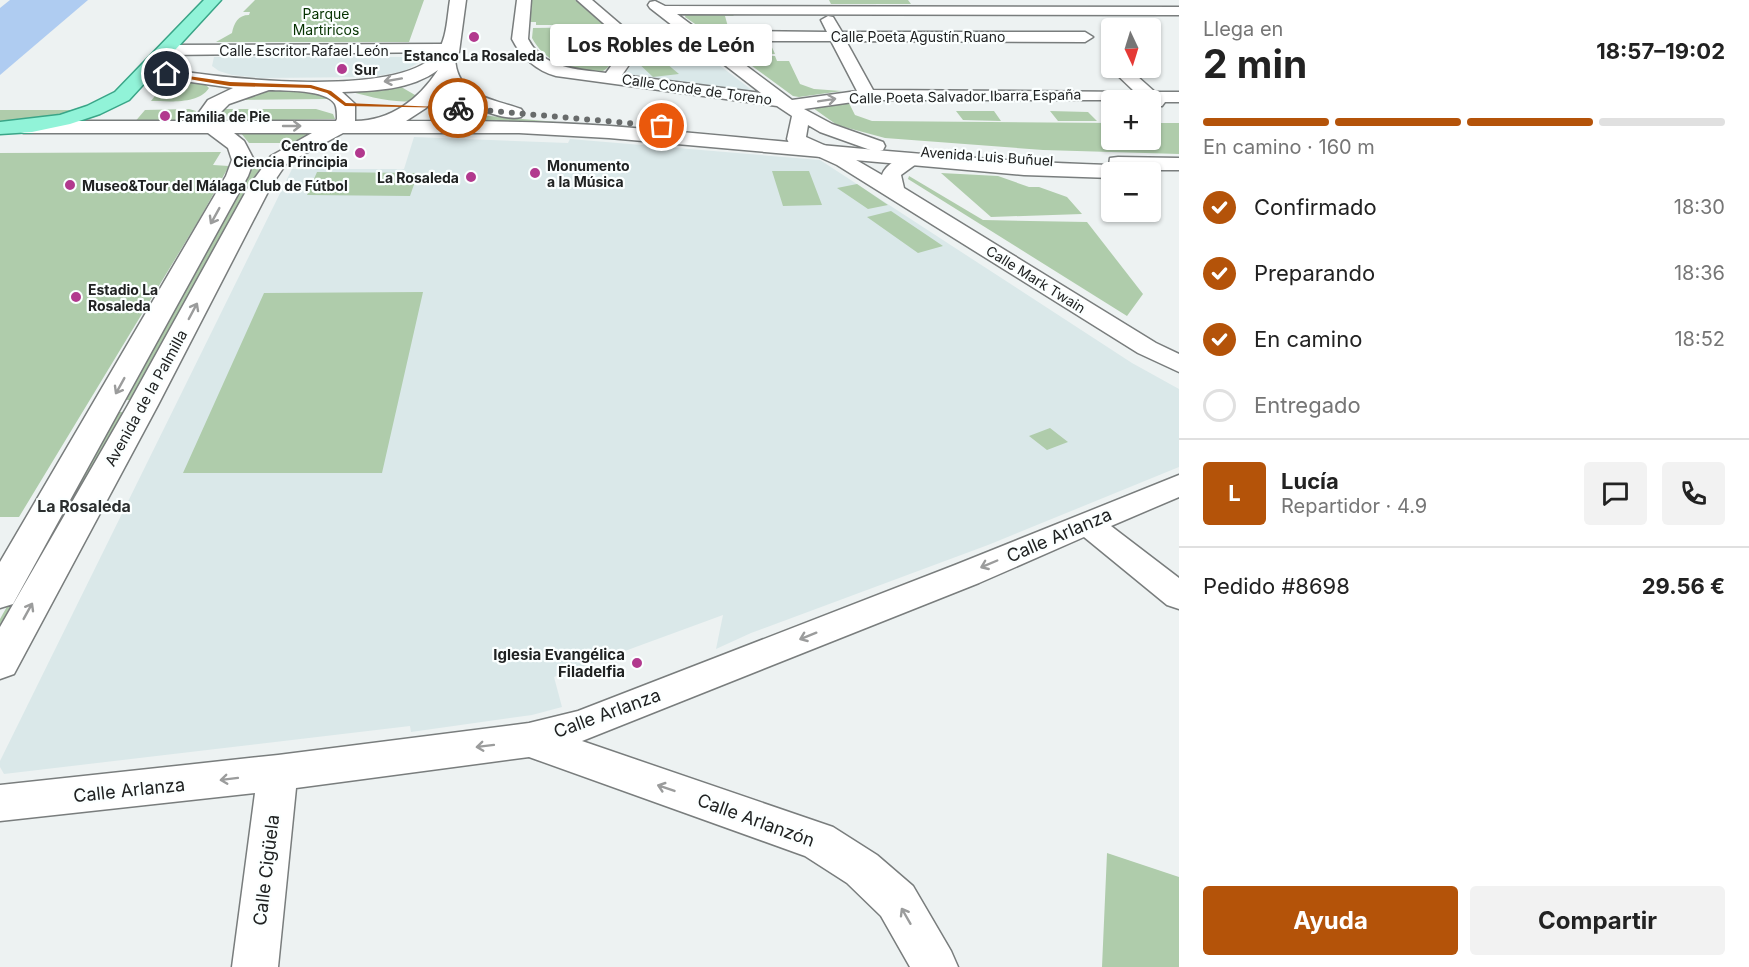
<!DOCTYPE html>
<html lang="es">
<head>
<meta charset="utf-8">
<style>
	:root { --surface:#fff; --page:#f2f2f2; --text:#222; --muted:#767676; --line:#e0e0e0; --accent:#b45309 }
	body { margin:0; font-family:Inter,sans-serif; background:var(--page); color:var(--text); height:100vh; display:flex; flex-direction:column; font-size:22px; white-space:nowrap }
	* { box-sizing:border-box; margin:0 }
	p { font-size:20px; color:var(--muted) }
	.icon { flex:none; width:33px; height:33px; fill:none; stroke:currentColor; stroke-width:2; stroke-linecap:round; stroke-linejoin:round }
	.map { position:relative; flex:1; overflow:hidden }
	.details { display:flex; flex-direction:column; background:var(--surface); width:570px }
	.details>* { flex:none }
	.needle { width:39px; rotate:176deg }
	.fabs { position:absolute; left:1101px; top:18px; display:grid; gap:12px }
	.fabs a { display:grid; place-items:center; width:60px; height:60px; border-radius:6px; background:var(--surface); box-shadow:0 2px 4px #0004; font-size:30px }
	.pin { position:absolute; display:grid; place-items:center; width:51px; height:51px; color:#fff; margin:-26px; border:3px solid #fff; border-radius:50%; box-shadow:0 2px 6px #0007 }
	.courier { position:absolute; display:grid; place-items:center; width:60px; height:60px; margin:-30px; border:4px solid #b45309; border-radius:50%; background:#fff; color:#222; box-shadow:0 2px 8px #0007 }
	.bubble { position:absolute; height:42px; border-radius:6px; background:var(--surface); box-shadow:0 2px 4px #0004; font-size:20px; font-weight:700; line-height:42px; text-align:center }
	.head em { font-style:normal; font-weight:700 }
	.head div { display:flex; flex-direction:column-reverse }
	.head { display:flex; align-items:center; justify-content:space-between; height:102px; padding:0 24px }
	h1 { font-size:39px; font-weight:700; line-height:45px }
	.bar { display:grid; grid-template-columns:repeat(4,1fr); gap:9px 6px; align-content:center; height:72px; padding:0 24px }
	.bar i { height:8px; border-radius:4px; background:var(--line) }
	.bar .selected { background:var(--accent) }
	.bar p { grid-column:span 4 }
	.line { display:flex; align-items:center; gap:15px; padding:0 24px; border-top:2px solid var(--line) }
	.line div { flex:1 }
	.round { display:grid; place-items:center; flex:none; width:63px; height:63px; border-radius:6px; background:var(--page) }
	ol { padding:0 24px; list-style:none }
	li { display:flex; align-items:center; gap:18px; height:66px }
	li p { margin-inline-start:auto }
	li .icon { padding:6px; border-radius:50%; background:var(--accent); color:#fff; stroke-width:4 }
	li:last-child { color:var(--muted) }
	li i { width:33px; height:33px; border:3px solid var(--line); border-radius:50% }
	.action { display:flex; gap:12px; margin-top:auto; padding:12px 24px }
	.action a { flex:1; height:69px; border-radius:6px; background:var(--accent); color:#fff; font-size:24px; font-weight:700; line-height:69px; text-align:center }
	.action a+a { background:var(--page); color:var(--text) }
	main { display:flex; flex:1; min-height:0 }
	.map>svg:first-child { display:block }
	.built { fill:#dae8e9 }
	.green { fill:#afccab }
	.water { fill:#afccf1 }
	.lines { fill:none; stroke-linecap:round; stroke-linejoin:round }
	.street-casing { stroke:#797d7d; stroke-width:3 }
	.secondary-casing { stroke:#797d7d; stroke-width:3 }
	.primary-casing { stroke:#39a587; stroke-width:3 }
	.street { fill:#fff; fill-rule:evenodd }
	.secondary { fill:#fff; fill-rule:evenodd }
	.primary { fill:#91f3d8; fill-rule:evenodd }
	.oneway { stroke:#9b9c9c }
	.route { fill:#b45309 }
	.done { stroke:#686b6b; stroke-width:6; stroke-dasharray:0 10.8 }
	.poi-dot { fill:#b2398e; stroke:#fbffff; stroke-width:2 }
	.labels { text-anchor:middle; dominant-baseline:central; stroke-width:4.5; stroke-linejoin:round; paint-order:stroke }
	.far-park-label { font-size:14px; fill:#063301; stroke:#fbffff }
	.far-street-label { font-size:14px; fill:#202222; stroke:#fbffff }
	.far-poi-label { font-size:14px; font-weight:bold; fill:#202222; stroke:#fbffff; text-anchor:start }
	.street-label { font-size:15px; fill:#202222; stroke:#fbffff }
	.poi-label { font-size:15px; font-weight:bold; fill:#202222; stroke:#fbffff; text-anchor:end }
	.neighbourhood-label { font-size:16px; font-weight:bold; fill:#2b2e2e; stroke:#fbffff }
	.near-street-label { font-size:18px; fill:#202222; stroke:#fbffff }
</style>
</head>
<body>
<main>
<div class="map">
<svg width="1179" height="967" viewBox="0 0 1179 967">
	<rect width="100%" height="100%" fill="#edf2f2"/>
	<path class="built" d="M689,42l64,49 -128,-17 18,-26z
		M214,57h209l-1,4 -18,10 -31,6 -112,1 -29,-3 -13,-4 -7,-5z
		M414,137l154,6 2,-4 250,21 312,203 47,26v78l-191,78 -237,88 -35,16 7,-34 -169,62 8,30 -30,8 -121,17 -1,-6 -406,48 -4,-7v-6l292,-592h112z"/>
	<path class="green" d="M255,0h169l-15,42h-193l16,-9c2,-10 6,-18 17,-18l1,-3h-7z
		M532,0h43l29,25h-68v-3h-6z
		M829,0h79l3,4h-80z
		M686,14h46l2,2h-9l5,18 3,2 -19,1 -29,-20z
		M603,27l19,18c-5,7 -9,18 -16,24 -5,4 -12,4 -18,3 -24,-4 -44,-12 -56,-34l1,-10z
		M737,39l5,4h28l5,11 -40,-1 -19,-13z
		M737,55l38,1 2,5h12l11,23 14,5 28,2 -43,6 -6,-1z
		M660,58l19,16 -26,3 -17,-16z
		M169,78l37,7 3,3c-11,17 -41,13 -58,13z
		M396,84l26,15c-23,7 -54,-3 -78,-9z
		M284,90l31,3 13,6 -90,1 17,-7z
		M848,101l7,14 17,6 239,2 1,17h38l1,-17h28v31l-136,-4 -158,-12 -48,-13 -24,-17z
		M189,109l7,2 -3,11 -60,2 12,-14z
		M224,109h92l17,5 2,5 -113,2 -5,-5z
		M0,110h74l3,1 -33,8 -44,4z
		M956,111h38l7,10 -38,-1z
		M1050,111l38,1 9,9h-39z
		M454,113l311,27 -318,-17z
		M240,132l72,1 -20,10h-43z
		M221,152l-8,13 16,1 -29,52 -181,299h-19v-364z
		M253,163h12l-8,10 -125,227h-10z
		M772,171h37l13,34 -39,1z
		M317,172l101,1 -8,23 -103,-1z
		M941,173l57,3 31,11h10l28,10 15,17 -91,3z
		M909,176l74,44 104,2 56,72 -16,22 -219,-137z
		M857,184l31,21 -20,4 -31,-21z
		M891,211l52,35 -25,7 -51,-36z
		M423,292l-41,181h-199l81,-180z
		M116,412h9l-125,228v-21z
		M1050,428l18,14 -21,8 -18,-14z
		M1107,853l72,24v90h-77z"/>
	<path class="water" d="M10,0h78l-88,75v-67z"/>
	<g class="lines">
		<g class="street-casing">
			<path id="street" d="M517,0h14l-3,39c15,30 49,30 78,34l21,-29 -50,-44h15l49,42 45,-6 -36,-28 -2,-3 2,-3 5,-1 10,5 514,1v8l-502,-1 115,86 65,-9 -26,-50h-81l-8,-5 8,-5 77,1 -6,-12 7,-4 5,1 9,15h243l8,5 -8,5 -239,-1 27,49 262,2 -22,-21 -2,-3 1,-1 16,1 27,24h24v10h-14l-3,4h-12v-6h-283l-63,9 28,15 51,18 2,4 -2,4 -7,2 -56,-20 -12,-7 -2,12 45,20 31,18c4,-12 25,-23 38,-20l3,4 -22,16 3,13 252,155 23,11v18l-41,-19 -301,-188 -48,-22 -2,-4 5,-23 -15,-10 -221,-30c-19,-5 -35,-19 -44,-37zM695,42l66,51 -139,-18 17,-25z
				M442,44l5,2 3,3 -3,3 -281,3 -8,-5 8,-5z
				M1179,475v22l-68,29 68,52v31l-12,-4 -83,-68 -105,46 -397,158 251,86 44,28 36,31 38,65 7,16h-48l-29,-51 -34,-33 -42,-27 -276,-99 -233,31 -18,179h-46l23,-174 -255,28v-36l278,-30 251,-32 49,-12 377,-146z"/>
		</g>
		<g class="secondary-casing">
			<path id="secondary" d="M450,0h16l-7,52 -4,5c1,39 35,41 66,52l3,4 -3,4c-19,5 -64,-15 -75,-31l-20,22 -20,13c68,0 136,0 204,5 166,13 332,34 499,39l1,-7 8,-1 61,1v12h-28l-1,5v-3h-38v6l-88,-3 -415,-37 -90,-5h-176l-57,31 -15,22 -113,219 -144,269 -14,5v-52l128,-222 121,-219 22,-30 41,-23h-78l10,8 10,19 -6,16 -235,428 -13,4v-46l226,-386 6,-16 -4,-12 -20,-15h-184l-7,-2 -3,-4 3,-4 7,-2h173l-2,-3 13,-18 25,-12 -77,-11 -8,-9 -1,-7 3,-4h12l6,12c55,10 228,29 267,-14 12,-13 12,-37 15,-55zM438,70c-19,29 -47,51 -83,51v-17l-13,-12c32,-1 69,-2 96,-22zM269,90c15,1 57,-1 66,14 2,4 2,10 2,15l-1,2h-118l-3,-3 14,-14z"/>
		</g>
		<g class="primary-casing">
			<path id="primary" d="M204,0h17l-92,100 -29,14 -30,10 -38,8 -32,2v-12l60,-7 27,-9 28,-14z"/>
		</g>
		<use href="#street" class="street"/>
		<use href="#secondary" class="secondary"/>
		<use href="#primary" class="primary"/>
	</g>
	<defs><path id="oneway-shaft" d="M-6 0H5M1.5-3L5.5 0L1.5 3" fill="none" stroke-width="1.6" stroke-linecap="round" stroke-linejoin="round" transform="scale(1.5)"/></defs>
	<g class="oneway">
		<use href="#oneway-shaft" transform="translate(393 80) rotate(170)"/>
		<use href="#oneway-shaft" transform="translate(827 100) rotate(-9)"/>
		<use href="#oneway-shaft" transform="translate(292 126)"/>
		<use href="#oneway-shaft" transform="translate(215 216) rotate(119)"/>
		<use href="#oneway-shaft" transform="translate(193 311) rotate(-62)"/>
		<use href="#oneway-shaft" transform="translate(120 386) rotate(119)"/>
		<use href="#oneway-shaft" transform="translate(989 564) rotate(157)"/>
		<use href="#oneway-shaft" transform="translate(28 611) rotate(-61)"/>
		<use href="#oneway-shaft" transform="translate(808 636) rotate(158)"/>
		<use href="#oneway-shaft" transform="translate(485 746) rotate(173)"/>
		<use href="#oneway-shaft" transform="translate(229 779) rotate(173)"/>
		<use href="#oneway-shaft" transform="translate(666 788) rotate(-161)"/>
		<use href="#oneway-shaft" transform="translate(906 916) rotate(-120)"/>
	</g>
	<path class="route" d="M167,73l63,9 81,3 20,6 15,12 115,5 -116,-2 -18,-13 -17,-5 -80,-2 -65,-11z"/>
	<g class="lines">
		<path class="done" d="M458,108l204,18"/>
	</g>
	<g class="poi-dot">
		<circle cx="474" cy="37" r="6"/>
		<circle cx="342" cy="69" r="6"/>
		<circle cx="165" cy="116" r="6"/>
		<circle cx="360" cy="153" r="6"/>
		<circle cx="535" cy="173" r="6"/>
		<circle cx="471" cy="177" r="6"/>
		<circle cx="70" cy="185" r="6"/>
		<circle cx="76" cy="297" r="6"/>
		<circle cx="637" cy="663" r="6"/>
	</g>
	<g class="labels">
		<g class="far-park-label">
			<text x="326" y="13">Parque<tspan x="326" dy="16">Martiricos</tspan></text>
		</g>
		<g class="far-street-label">
			<text x="918" y="36">Calle Poeta Agustín Ruano</text>
			<text x="304" y="50">Calle Escritor Rafael León</text>
			<text transform="translate(697 89) rotate(8)">Calle Conde de Toreno</text>
			<text transform="translate(965 96) rotate(-1)">Calle Poeta Salvador Ibarra España</text>
			<text transform="translate(987 156) rotate(4)">Avenida Luis Buñuel</text>
			<text transform="translate(1036 279) rotate(32)">Calle Mark Twain</text>
		</g>
		<g class="far-poi-label">
			<text x="474" y="55" text-anchor="middle">Estanco La Rosaleda</text>
			<text x="354" y="69">Sur</text>
			<text x="177" y="116">Familia de Pie</text>
			<text x="348" y="145" text-anchor="end">Centro de<tspan x="348" dy="16">Ciencia Principia</tspan></text>
			<text x="547" y="165">Monumento<tspan x="547" dy="16">a la Música</tspan></text>
			<text x="459" y="177" text-anchor="end">La Rosaleda</text>
			<text x="82" y="185">Museo&amp;Tour del Málaga Club de Fútbol</text>
			<text x="88" y="289">Estadio La<tspan x="88" dy="16">Rosaleda</tspan></text>
		</g>
		<g class="street-label">
			<text transform="translate(146 398) rotate(-61)">Avenida de la Palmilla</text>
		</g>
		<g class="poi-label">
			<text x="625" y="654">Iglesia Evangélica<tspan x="625" dy="17">Filadelfia</tspan></text>
		</g>
		<g class="neighbourhood-label">
			<text x="84" y="506">La Rosaleda</text>
		</g>
		<g class="near-street-label">
			<text transform="translate(1059 535) rotate(-23)">Calle Arlanza</text>
			<text transform="translate(607 713) rotate(-20)">Calle Arlanza</text>
			<text transform="translate(129 790) rotate(-6)">Calle Arlanza</text>
			<text transform="translate(756 820) rotate(20)">Calle Arlanzón</text>
			<text transform="translate(266 870) rotate(-83)">Calle Cigüela</text>
		</g>
	</g>
</svg>
<div class="fabs">
<a><svg class="needle" viewBox="-14 -14 28 28"><path d="M0-13l5 13h-10z" fill="#e53935"/><path d="M0 13l5-13h-10z" fill="#767676"/></svg></a>
<a>+</a>
<a>−</a>
</div>
<div class="pin" style="left:662px;top:126px;background:#ea580c"><svg class="icon" aria-label="bag" viewBox="0 0 24 24"><path d="M5 8h14l-1 12H6zM9 8a3 3 0 0 1 6 0"/></svg></div>
<div class="pin" style="left:167px;top:74px;background:#1f2937"><svg class="icon" aria-label="home" viewBox="0 0 24 24"><path d="M3 11l9-7 9 7M6 9v11h12V9"/></svg></div>
<div class="courier" style="left:458px;top:108px"><svg class="icon" aria-label="bike" viewBox="0 0 24 24"><circle cx="6" cy="16" r="4"/><circle cx="18" cy="16" r="4"/><path d="M6 16l4-8h5l3 8M10 8l3 8H6M13 5h3"/></svg></div>
<div class="bubble" style="left:550px;top:24px;width:222px">Los Robles de León</div>
</div>
<section class="details">
<div class="head"><div><h1>2 min</h1><p>Llega en</p></div><em>18:57–19:02</em></div>
<div class="bar"><i class="selected"></i><i class="selected"></i><i class="selected"></i><i></i><p>En camino · 160 m</p></div>
<ol>
<li><svg class="icon" aria-label="check" viewBox="0 0 24 24"><path d="M5 12l5 5 9-10"/></svg>Confirmado<p>18:30</p></li>
<li><svg class="icon" aria-label="check" viewBox="0 0 24 24"><path d="M5 12l5 5 9-10"/></svg>Preparando<p>18:36</p></li>
<li><svg class="icon" aria-label="check" viewBox="0 0 24 24"><path d="M5 12l5 5 9-10"/></svg>En camino<p>18:52</p></li>
<li><i></i>Entregado</li>
</ol>
<div class="line" style="height:108px"><b class="round" style="background:var(--accent);color:#fff">L</b><div><b>Lucía</b><p>Repartidor · 4.9</p></div><a class="round"><svg class="icon" aria-label="chat" viewBox="0 0 24 24"><path d="M4 5h16v11H9l-5 4z"/></svg></a><a class="round"><svg class="icon" aria-label="phone" viewBox="0 0 24 24"><path d="M5 4h4l2 5-3 2q2 4 5 5l2-3 5 2v4C11 20 4 13 5 4z"/></svg></a></div>
<div class="line" style="height:78px"><div>Pedido #8698</div><b>29.56 €</b></div>
<div class="action"><a>Ayuda</a><a>Compartir</a></div>
</section>
</main>
</body>
</html>
